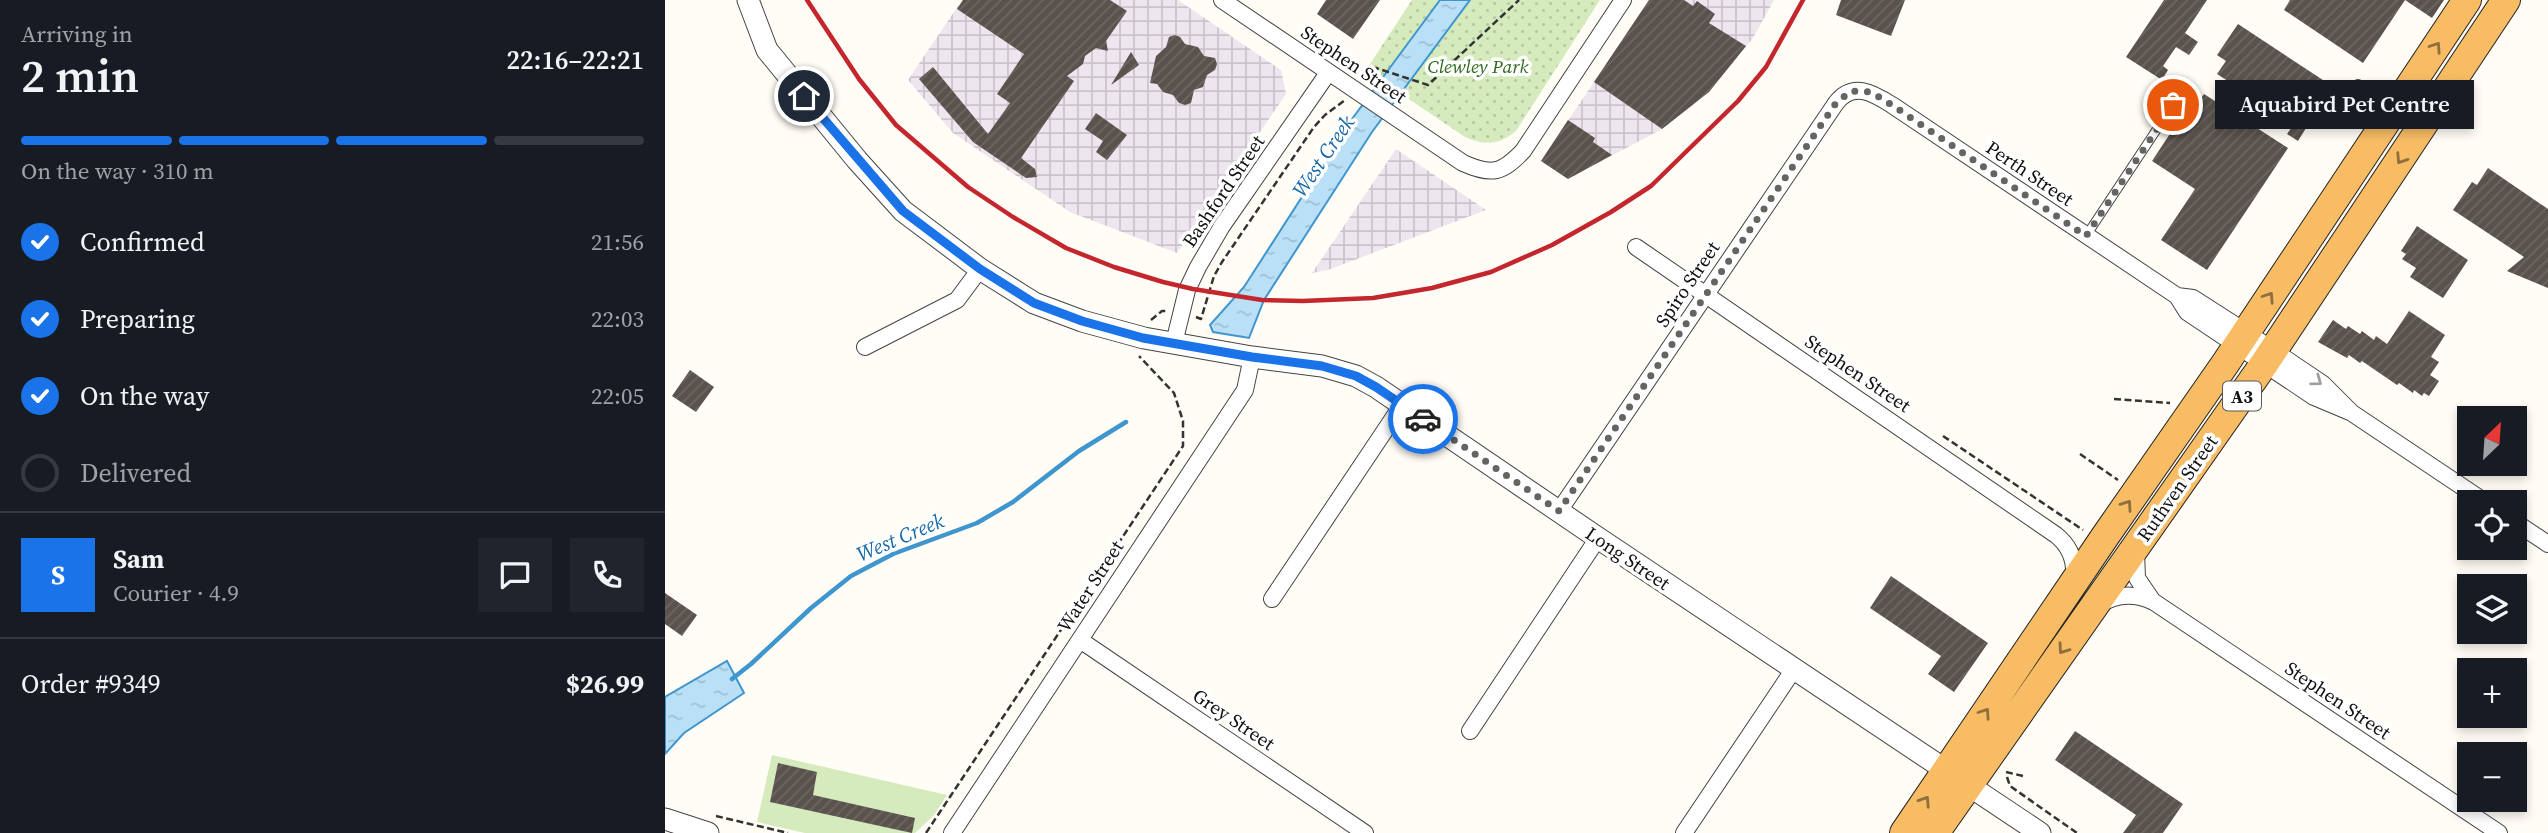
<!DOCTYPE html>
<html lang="en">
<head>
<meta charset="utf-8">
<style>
	:root { --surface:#171b24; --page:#20242c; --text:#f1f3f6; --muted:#9ea1a6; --line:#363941; --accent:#1a73e8 }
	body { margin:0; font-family:"Source Serif 4",serif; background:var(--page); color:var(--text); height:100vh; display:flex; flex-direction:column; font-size:26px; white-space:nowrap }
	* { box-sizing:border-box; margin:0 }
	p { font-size:23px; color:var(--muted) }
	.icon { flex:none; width:38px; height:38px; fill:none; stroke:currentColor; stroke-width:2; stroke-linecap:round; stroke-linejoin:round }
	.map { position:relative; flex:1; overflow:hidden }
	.sheet { display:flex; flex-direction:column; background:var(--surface); width:665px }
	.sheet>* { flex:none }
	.needle { width:46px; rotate:25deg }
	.tools { position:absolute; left:1792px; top:406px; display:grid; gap:14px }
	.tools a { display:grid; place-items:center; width:70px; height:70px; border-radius:0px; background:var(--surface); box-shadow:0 4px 10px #0003; font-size:35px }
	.pin { position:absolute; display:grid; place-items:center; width:60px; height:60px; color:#fff; margin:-30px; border:4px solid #fff; border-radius:50%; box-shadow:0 2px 7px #0007 }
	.courier { position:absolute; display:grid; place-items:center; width:70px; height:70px; margin:-35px; border:5px solid #1a73e8; border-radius:50%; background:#fff; color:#222; box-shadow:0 2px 9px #0007 }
	.bubble { position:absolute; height:49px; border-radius:0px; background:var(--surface); box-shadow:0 4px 10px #0003; font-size:23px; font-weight:600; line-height:49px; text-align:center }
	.head em { font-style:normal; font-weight:600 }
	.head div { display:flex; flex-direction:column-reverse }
	.head { display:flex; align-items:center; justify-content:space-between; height:119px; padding:0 21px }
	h1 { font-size:46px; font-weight:600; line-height:52px }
	.bar { display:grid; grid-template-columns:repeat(4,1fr); gap:10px 7px; align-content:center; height:84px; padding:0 21px }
	.bar i { height:9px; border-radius:5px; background:var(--line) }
	.bar .current { background:var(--accent) }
	.bar p { grid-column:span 4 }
	.line { display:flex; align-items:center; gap:18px; padding:0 21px; border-top:2px solid var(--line) }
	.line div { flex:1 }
	.round { display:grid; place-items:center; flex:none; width:74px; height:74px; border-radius:0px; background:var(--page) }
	ol { padding:0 21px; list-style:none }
	li { display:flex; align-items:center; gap:21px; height:77px }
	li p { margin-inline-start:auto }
	li .icon { padding:7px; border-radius:50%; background:var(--accent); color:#fff; stroke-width:4 }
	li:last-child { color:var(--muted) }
	li i { width:38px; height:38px; border:4px solid var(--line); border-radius:50% }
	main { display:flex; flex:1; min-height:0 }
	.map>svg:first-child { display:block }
	.industrial { fill:url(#industrial-grid) }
	.grass { fill:#d5ebbd }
	.park { fill:url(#park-dots) }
	.water { fill:url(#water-ripples); stroke:#3f96cf; stroke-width:2 }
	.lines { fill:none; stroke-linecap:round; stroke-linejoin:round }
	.stream { stroke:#3f96cf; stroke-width:4.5 }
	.building { fill:url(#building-hatch) }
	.service-casing { stroke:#444; stroke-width:10 }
	.minor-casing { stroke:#444; stroke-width:18 }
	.tertiary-casing { stroke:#444; stroke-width:23 }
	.trunk-casing { stroke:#222; stroke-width:30 }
	.path { stroke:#333; stroke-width:2.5; stroke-dasharray:7 3.5; stroke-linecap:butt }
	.service { stroke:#fff; stroke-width:8 }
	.minor { stroke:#fff; stroke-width:16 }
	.tertiary { stroke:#fff; stroke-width:21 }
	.trunk { stroke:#f7bc64; stroke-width:28 }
	.rail { stroke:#c4262e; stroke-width:4.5 }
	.oneway { stroke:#906f3f }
	.oneway2 { stroke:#a0a0a0 }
	.done { stroke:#646461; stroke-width:7; stroke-dasharray:0 12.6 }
	.route { stroke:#1a73e8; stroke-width:9 }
	.labels { text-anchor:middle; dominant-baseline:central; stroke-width:7; stroke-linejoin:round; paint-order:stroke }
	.shield { fill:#fff; stroke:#585858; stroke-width:2 }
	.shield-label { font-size:18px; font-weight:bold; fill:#111 }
	.street-label { font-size:19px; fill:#111; stroke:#fff }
	.park-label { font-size:19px; font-style:italic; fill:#2f6b1f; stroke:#fff }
	.water-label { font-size:21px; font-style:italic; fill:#1768a6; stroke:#fff }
</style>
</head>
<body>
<main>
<section class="sheet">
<div class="head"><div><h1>2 min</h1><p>Arriving in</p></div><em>22:16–22:21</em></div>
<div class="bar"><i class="current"></i><i class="current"></i><i class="current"></i><i></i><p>On the way · 310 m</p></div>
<ol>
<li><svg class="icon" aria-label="check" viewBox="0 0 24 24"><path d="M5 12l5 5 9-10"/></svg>Confirmed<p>21:56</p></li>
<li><svg class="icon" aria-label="check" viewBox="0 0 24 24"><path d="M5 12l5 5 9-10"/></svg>Preparing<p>22:03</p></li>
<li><svg class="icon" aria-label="check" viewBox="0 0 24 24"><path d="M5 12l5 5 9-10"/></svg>On the way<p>22:05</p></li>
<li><i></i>Delivered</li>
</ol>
<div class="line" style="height:126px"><b class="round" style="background:var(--accent);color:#fff">S</b><div><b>Sam</b><p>Courier · 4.9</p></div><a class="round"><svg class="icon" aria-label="chat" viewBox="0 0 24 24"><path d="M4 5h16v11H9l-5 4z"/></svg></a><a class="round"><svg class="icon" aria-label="phone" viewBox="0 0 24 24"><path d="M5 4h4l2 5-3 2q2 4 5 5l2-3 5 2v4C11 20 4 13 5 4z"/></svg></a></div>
<div class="line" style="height:91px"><div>Order #9349</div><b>$26.99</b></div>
</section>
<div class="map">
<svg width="1883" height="833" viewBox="0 0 1883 833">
	<defs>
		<pattern id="industrial-grid" width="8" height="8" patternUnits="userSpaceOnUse" patternTransform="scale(1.75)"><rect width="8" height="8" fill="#eee6ef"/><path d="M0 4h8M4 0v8" fill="none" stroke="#cbc4cc"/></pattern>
		<pattern id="park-dots" width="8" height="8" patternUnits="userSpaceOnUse" patternTransform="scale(1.75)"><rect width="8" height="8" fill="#d5ebbd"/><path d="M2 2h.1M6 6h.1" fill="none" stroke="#b6c8a1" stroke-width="1.8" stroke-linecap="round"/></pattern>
		<pattern id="water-ripples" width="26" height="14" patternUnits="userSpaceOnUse" patternTransform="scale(1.75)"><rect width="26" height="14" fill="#b9e0f7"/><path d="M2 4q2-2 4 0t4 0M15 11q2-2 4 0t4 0" fill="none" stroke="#9ebfd3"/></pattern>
		<pattern id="building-hatch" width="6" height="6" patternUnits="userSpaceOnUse" patternTransform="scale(1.75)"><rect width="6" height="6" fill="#5a524d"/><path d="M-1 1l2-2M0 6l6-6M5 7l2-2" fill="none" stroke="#6d6662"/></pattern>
	</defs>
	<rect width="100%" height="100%" fill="#fffdf5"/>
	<path class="industrial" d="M297,0h216l103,70 5,24 -109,159 -107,-41 -117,-79 -45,-53z
		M984,0h125l-21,38 -44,54 -47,37 -94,50 -27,-18z
		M731,149l90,61 -158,60 -16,3z"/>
	<path class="grass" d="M107,755l175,40 -13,20 -19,18h-110l-48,-11z"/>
	<path class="park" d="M747,0h188l-84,131c-17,14 -31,15 -51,6l-99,-67z"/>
	<path class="water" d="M775,0h30l-98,132 -108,168 -15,38 -36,-6 -3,-7 34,-38 108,-168z
		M62,661l17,32 -60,40 -19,21v-57z"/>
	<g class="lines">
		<path class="stream" d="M67,679l19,-15 60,-56 40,-32 42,-22 84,-31 36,-21 66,-51 47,-29"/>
	</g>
	<path class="building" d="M298,0h147l17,11 -21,30 2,10 -12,-3 -11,8 -2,8 -16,12 7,5 -53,77 14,11 2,8 -11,1 -53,-36 -54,-63 14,-12 55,67 22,-31 -13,-9 27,-40 -67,-45z
		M661,0h54l-27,39 -36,-25z
		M984,0h35l9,6 4,-5 18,13 -6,9 37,23 -37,46 -47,37 -68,-47z
		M1176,0h64l-14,36 -55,-21z
		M1499,0h43l-22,33 13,9 -9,13 -13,-8 -13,19 5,4 -6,10 -36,-23z
		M1625,0h115l-42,63 -79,-53z
		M1740,0h39l-12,18z
		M1573,24l94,62 -34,55 -11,-7 7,-10 -77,-50 9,-13 -9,-6z
		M510,35l5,2 5,7 13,3 6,9 11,2 2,6 -2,6 -8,5 -4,12 -9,3 -3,13 -6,2 -6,-2 -6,-8 -10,-3 -6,-8 -7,-1 6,-27 10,-9 3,-10z
		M466,52l8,13 -28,20z
		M1539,94l84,54 -81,122 -46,-30 34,-51 -43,-28 35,-53 5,4z
		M431,113l31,22 -20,25 -11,-8 7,-11 -18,-12z
		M903,120l27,18 -2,4 19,13 -44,24 -27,-18z
		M1823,168l60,41v79l-41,-17 17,-14 -71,-47 19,-28 5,3z
		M1752,226l51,34 -25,38 -33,-21 6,-9 -14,-9 4,-5 -5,-3z
		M1744,311l36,24 -14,22 8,5 -9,13 9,6 -10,15 -5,-3 -2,3 -8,-6 -1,3 -14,-10 -2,2 -35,-24 -2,2 -11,-8 -2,3 -29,-16 15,-22 13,9 2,-3 12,8 2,-3 12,9 2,-4 11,8z
		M25,370l24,17 -18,25 -24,-16z
		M1226,576l97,67 -34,49 -26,-18 13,-18 -71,-48z
		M0,593l32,22 -15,21 -17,-12z
		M1410,731l108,73 -20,29h-40l13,-18 -81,-55z
		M113,763l39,9 -4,23 102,23 -3,15 -142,-31z"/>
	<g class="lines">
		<g class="service-casing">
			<path id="service" d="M1693,84c15,19 40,48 62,23
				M1696,85l33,12
				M1421,236l87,-131"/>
		</g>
		<g class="minor-casing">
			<path id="minor" d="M557,0l241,163c29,13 39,10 60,-12l100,-151
				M971,247l420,288c14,11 20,27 18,46
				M1512,296l16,2 53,34 77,52 29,29 133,89
				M509,343l13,-53 11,-23 24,-41 106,-153
				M200,347l92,-47 23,-31
				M894,511l277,-408c17,-22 37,-10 56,2l285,191 10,16 127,85 38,16
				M1850,522l33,22
				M1471,551l1,27 15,22
				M607,599l130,-194
				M1434,605c18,-12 36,-12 55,-3l345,231
				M415,640l285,193
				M805,731l128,-193
				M287,833l293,-443 7,-33
				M1019,833l110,-164"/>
		</g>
		<g class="tertiary-casing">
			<path id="tertiary" d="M83,0l19,50 90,110 46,51 77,58 54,34 48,18 62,17 108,19 70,9 34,10 20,11 222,151 442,295
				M0,819l43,14"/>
		</g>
		<g class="trunk-casing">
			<path id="trunk" d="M1239,833l202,-298 119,-171 242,-364
				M1270,833l329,-469 242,-364"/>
		</g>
		<path class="path" d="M699,76l12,-8 52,17 91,-85
			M531,317l5,2 13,-43 8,-14 92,-135 11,-12 20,-15
			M486,320l11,-9h4
			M1449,399l56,4
			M1278,436l140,94
			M1415,454l38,26
			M1341,772l17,4
			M1342,777l3,9 67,47
			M51,816l72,17
			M261,833l257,-387v-25l-9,-28 -35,-37"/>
		<use href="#service" class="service"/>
		<use href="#minor" class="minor"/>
		<use href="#tertiary" class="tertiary"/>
		<use href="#trunk" class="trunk"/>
		<path class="rail" d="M142,0l52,79 37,46 72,62 45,30 53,31 48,19 49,15 30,7 69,11 41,1 70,-3 59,-10 59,-16 61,-27 59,-33 40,-26 87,-85 28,-34 37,-67"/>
	</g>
	<defs><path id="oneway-chevron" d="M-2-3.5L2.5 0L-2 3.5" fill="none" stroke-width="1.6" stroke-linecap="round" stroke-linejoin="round" transform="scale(1.75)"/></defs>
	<g class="oneway">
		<use href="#oneway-chevron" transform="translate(1771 47) rotate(-56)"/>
		<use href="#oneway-chevron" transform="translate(1736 159) rotate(123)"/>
		<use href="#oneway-chevron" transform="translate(1604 297) rotate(-56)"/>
		<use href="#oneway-chevron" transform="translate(1462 505) rotate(-55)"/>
		<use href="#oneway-chevron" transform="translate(1398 649) rotate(125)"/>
		<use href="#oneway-chevron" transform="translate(1320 713) rotate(-56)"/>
		<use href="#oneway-chevron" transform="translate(1260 801) rotate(-57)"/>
	</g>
	<use class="oneway2" href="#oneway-chevron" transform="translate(1652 381) rotate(36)"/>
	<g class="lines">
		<path class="done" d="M758,419l136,92 277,-408 15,-12 20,1 21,13 194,131 87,-131"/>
		<path class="route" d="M139,96l99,115 77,58 54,34 48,18 61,17 109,19 70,9 34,10 20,11 47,32"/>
	</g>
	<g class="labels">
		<rect class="shield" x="1558" y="381.5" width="38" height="29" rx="5"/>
		<g class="shield-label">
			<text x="1577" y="396">A3</text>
		</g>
		<g class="street-label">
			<text transform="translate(689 64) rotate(34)">Stephen Street</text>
			<text transform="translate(1365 173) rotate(34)">Perth Street</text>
			<text transform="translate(558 191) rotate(-56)">Bashford Street</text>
			<text transform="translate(1022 284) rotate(-56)">Spiro Street</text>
			<text transform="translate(1193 373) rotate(34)">Stephen Street</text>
			<text transform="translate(1512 488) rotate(-55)">Ruthven Street</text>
			<text transform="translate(963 558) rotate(34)">Long Street</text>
			<text transform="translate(425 586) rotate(-57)">Water Street</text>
			<text transform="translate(1673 700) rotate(34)">Stephen Street</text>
			<text transform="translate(569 719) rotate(34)">Grey Street</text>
		</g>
		<g class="park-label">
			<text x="813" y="66">Clewley Park</text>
		</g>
		<g class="water-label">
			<text transform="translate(658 156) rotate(-56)">West Creek</text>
			<text transform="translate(235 537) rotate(-23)">West Creek</text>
		</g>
	</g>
</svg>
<div class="tools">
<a><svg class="needle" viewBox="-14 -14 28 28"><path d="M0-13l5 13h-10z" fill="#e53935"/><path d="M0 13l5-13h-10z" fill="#9ea1a6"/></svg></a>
<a><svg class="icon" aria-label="locate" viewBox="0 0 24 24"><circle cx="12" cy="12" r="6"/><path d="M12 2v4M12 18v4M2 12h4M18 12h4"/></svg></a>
<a><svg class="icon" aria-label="layers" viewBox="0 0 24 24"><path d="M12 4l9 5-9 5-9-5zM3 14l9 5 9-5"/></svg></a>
<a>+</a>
<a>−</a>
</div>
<div class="pin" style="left:1508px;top:105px;background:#ea580c"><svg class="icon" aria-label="bag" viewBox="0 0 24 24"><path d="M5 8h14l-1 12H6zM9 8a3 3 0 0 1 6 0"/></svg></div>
<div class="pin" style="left:139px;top:96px;background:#1f2937"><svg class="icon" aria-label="home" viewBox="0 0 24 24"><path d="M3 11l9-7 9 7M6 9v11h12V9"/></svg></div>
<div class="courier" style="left:758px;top:419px"><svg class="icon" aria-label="car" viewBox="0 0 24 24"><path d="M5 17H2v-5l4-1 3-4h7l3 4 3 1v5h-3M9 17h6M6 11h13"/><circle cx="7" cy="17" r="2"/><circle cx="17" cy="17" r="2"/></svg></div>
<div class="bubble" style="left:1550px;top:80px;width:259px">Aquabird Pet Centre</div>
</div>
</main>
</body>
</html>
